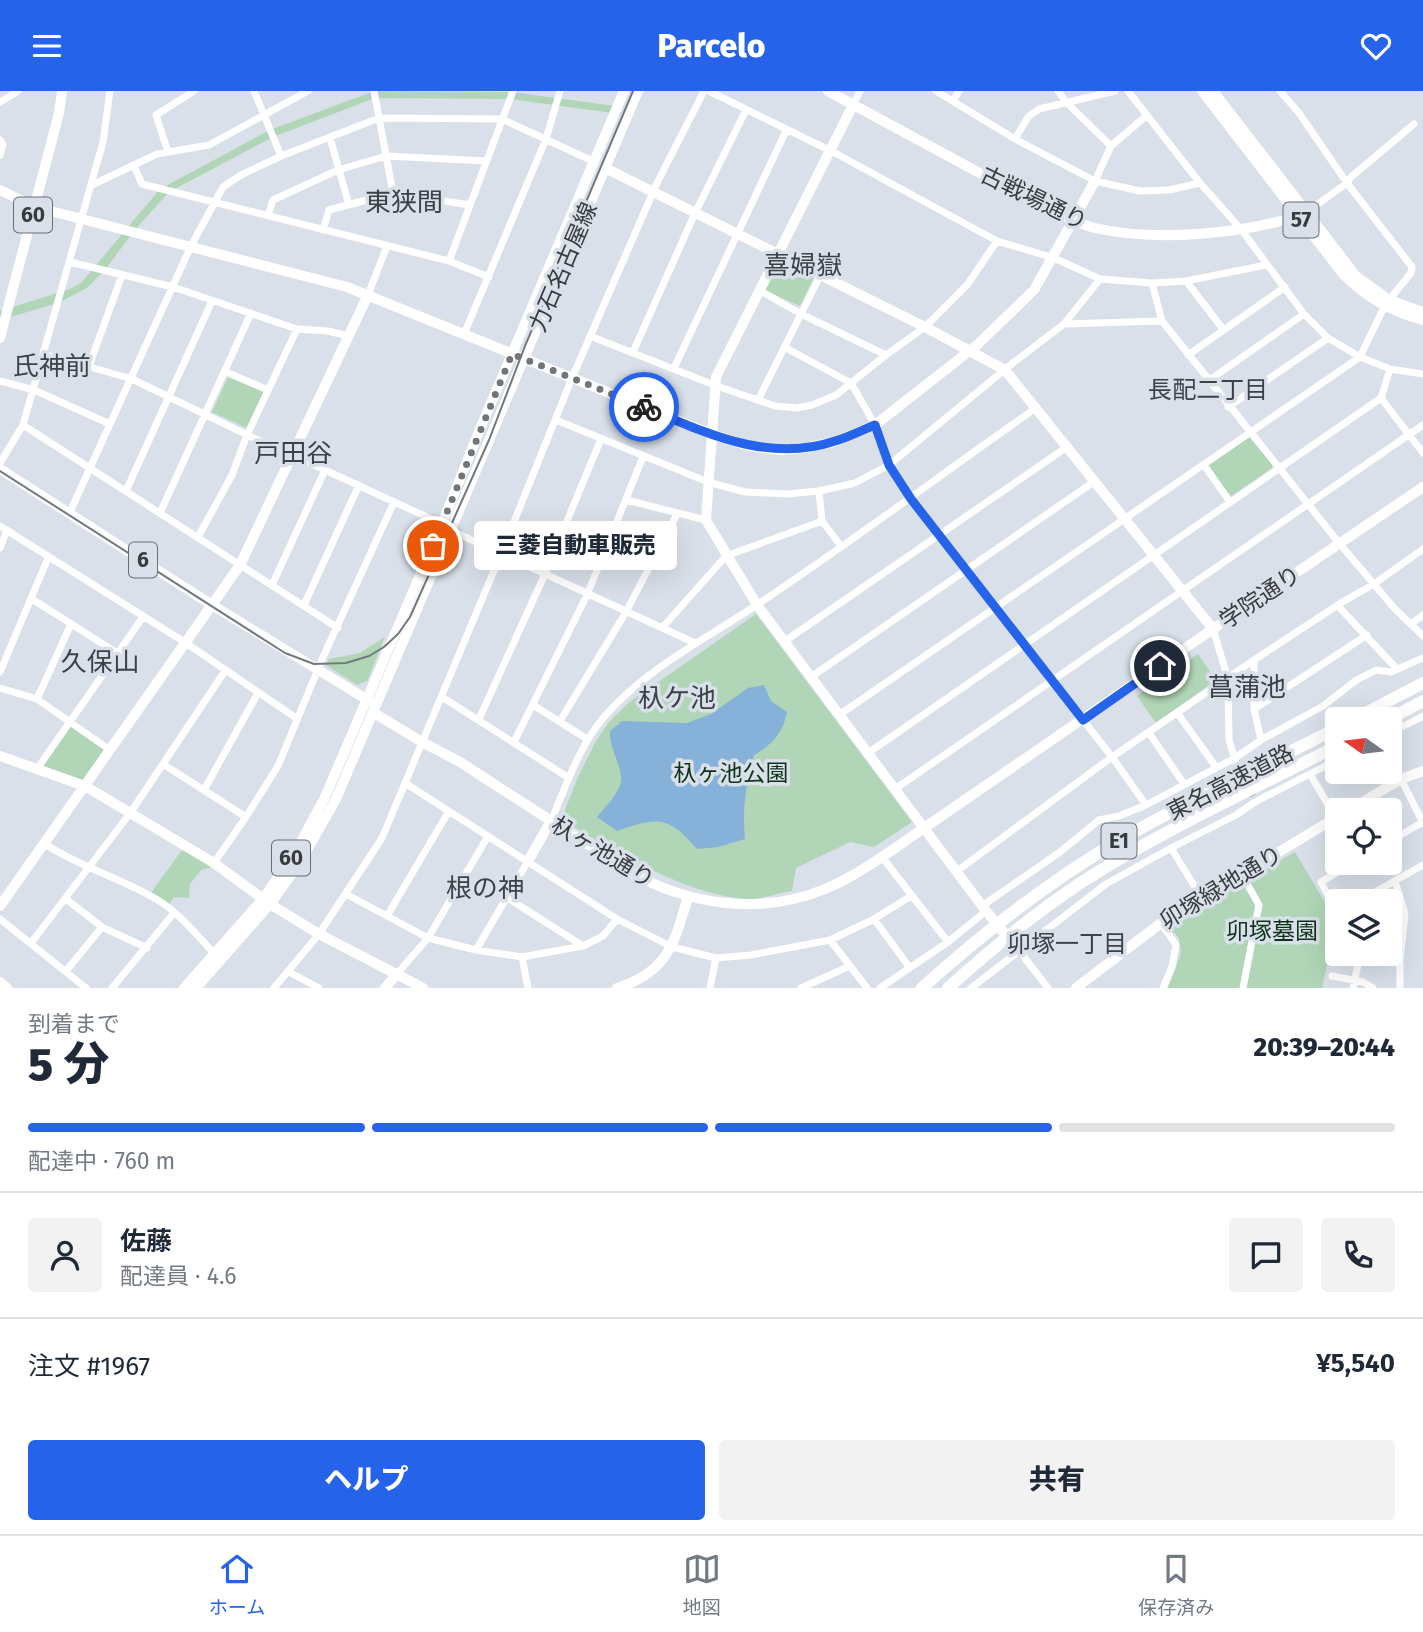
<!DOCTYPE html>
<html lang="ja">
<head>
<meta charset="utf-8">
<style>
	:root { --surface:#fff; --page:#f2f2f3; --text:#1f2937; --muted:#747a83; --line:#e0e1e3; --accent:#2563eb }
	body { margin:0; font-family:"Fira Sans","Noto Sans JP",sans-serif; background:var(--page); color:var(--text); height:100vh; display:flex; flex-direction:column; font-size:26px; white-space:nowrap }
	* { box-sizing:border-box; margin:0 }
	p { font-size:23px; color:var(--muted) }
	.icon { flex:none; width:38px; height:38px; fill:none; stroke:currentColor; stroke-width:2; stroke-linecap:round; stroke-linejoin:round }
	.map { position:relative; height:897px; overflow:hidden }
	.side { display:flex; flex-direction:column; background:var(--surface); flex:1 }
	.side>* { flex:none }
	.needle { width:46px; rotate:284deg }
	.fabs { position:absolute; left:1325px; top:616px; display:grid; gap:14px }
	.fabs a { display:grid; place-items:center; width:77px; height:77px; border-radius:7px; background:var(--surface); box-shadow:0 7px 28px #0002; font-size:35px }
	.pin { position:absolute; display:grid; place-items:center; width:60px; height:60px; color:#fff; margin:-30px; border:4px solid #fff; border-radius:50%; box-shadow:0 2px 7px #0007 }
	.courier { position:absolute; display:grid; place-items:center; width:70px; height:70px; margin:-35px; border:5px solid #2563eb; border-radius:50%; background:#fff; color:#222; box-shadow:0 2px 9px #0007 }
	.bubble { position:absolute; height:49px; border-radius:7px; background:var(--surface); box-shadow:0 7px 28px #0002; font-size:23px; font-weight:800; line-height:49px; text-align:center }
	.overview em { font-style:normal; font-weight:800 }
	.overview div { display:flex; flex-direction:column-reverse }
	.overview { display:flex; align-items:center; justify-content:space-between; height:119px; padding:0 28px }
	h1 { font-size:46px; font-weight:800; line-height:52px }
	.bar { display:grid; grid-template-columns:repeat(4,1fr); gap:10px 7px; align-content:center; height:84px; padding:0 28px }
	.bar i { height:9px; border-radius:5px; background:var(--line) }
	.bar .current { background:var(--accent) }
	.bar p { grid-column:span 4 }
	.line { display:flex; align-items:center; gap:18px; padding:0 28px; border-top:2px solid var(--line) }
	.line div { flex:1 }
	.round { display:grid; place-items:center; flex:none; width:74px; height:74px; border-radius:7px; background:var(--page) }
	.cta { display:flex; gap:14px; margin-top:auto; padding:14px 28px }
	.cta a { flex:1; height:80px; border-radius:7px; background:var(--accent); color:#fff; font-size:28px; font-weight:800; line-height:80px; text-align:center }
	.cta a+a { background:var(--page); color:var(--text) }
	header { display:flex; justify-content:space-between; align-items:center; height:91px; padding:0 28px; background:var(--accent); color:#fff; font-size:32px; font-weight:800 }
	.menu { display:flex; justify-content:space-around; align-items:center; height:98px; border-top:2px solid var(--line); background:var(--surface); font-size:19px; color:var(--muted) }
	.menu a { display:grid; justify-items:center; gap:4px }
	.menu .current { color:var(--accent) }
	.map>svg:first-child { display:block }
	.green { fill:#b0d6b7 }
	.water { fill:#86b2da }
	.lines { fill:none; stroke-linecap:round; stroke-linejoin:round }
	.street-tunnel { stroke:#b9bfc7; stroke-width:7; stroke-dasharray:7 3.5; stroke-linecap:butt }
	.street { stroke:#fff; stroke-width:7 }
	.secondary { stroke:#fff; stroke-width:10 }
	.primary { stroke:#fff; stroke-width:10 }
	.highway { stroke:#fff; stroke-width:12 }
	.tram { stroke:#73787d; stroke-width:2 }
	.done { stroke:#71757a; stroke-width:7; stroke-dasharray:0 12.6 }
	.route { stroke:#2563eb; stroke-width:9 }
	.labels { text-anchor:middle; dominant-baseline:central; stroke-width:7; stroke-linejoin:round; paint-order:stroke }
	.shield { fill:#d9e0e9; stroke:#696d72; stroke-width:2 }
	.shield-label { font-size:21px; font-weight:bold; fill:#393c3f }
	.street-label { font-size:23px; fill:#393c3f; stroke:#d9e0e9 }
	.park-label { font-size:23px; fill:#0e3319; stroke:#d9e0e9 }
	.neighbourhood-label { font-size:24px; fill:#3b4248; stroke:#d9e0e9 }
	.quarter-label { font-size:26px; fill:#3b4248; stroke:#d9e0e9 }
</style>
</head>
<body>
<header><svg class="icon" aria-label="menu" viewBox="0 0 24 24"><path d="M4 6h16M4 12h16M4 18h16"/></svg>Parcelo<svg class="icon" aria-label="heart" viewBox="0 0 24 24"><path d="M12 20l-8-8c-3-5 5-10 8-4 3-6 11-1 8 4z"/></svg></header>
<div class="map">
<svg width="1423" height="897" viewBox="0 0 1423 897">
	<rect width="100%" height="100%" fill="#d9e0e9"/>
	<path class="green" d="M374,0l138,1 103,14 -3,7 -102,-14 -135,-1 -102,39 -104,55 -35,39 -29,39 -18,18 -29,15 -58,17v-9l70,-22 11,-6 79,-94 110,-59z
		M780,168l34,18 -14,29 -36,-16z
		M229,284l36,16 -18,37 -35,-16z
		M1249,346l23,27v4l-41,28 -24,-30z
		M756,523l156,208 -38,25 -24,-5 -54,26 -4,23c-14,2 -29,8 -43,8 -64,-3 -134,-49 -188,-79l17,-43 18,-36 13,-19 19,-19z
		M385,546l-18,44 -10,4 -31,-20 3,-6 31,-6z
		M1198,563l18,26 -60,43 -19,-27z
		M70,633l38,25 -24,34 -44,-15z
		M182,759l31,17 -12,3 -11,14 -1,14 -15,-1 -6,9 -18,-12z
		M1295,761l35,59 3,26 -11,51h-154l13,-35 -2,-15 -9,-10 75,-48z"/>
	<path class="water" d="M764,594l7,16 16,11c-4,21 -15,33 -33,43 -8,29 -12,53 -9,84l-27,8 -21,2c-29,-34 -40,-32 -80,-18l-20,-14c8,-10 23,-24 24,-37 1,-15 -12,-31 -11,-49l12,-10 65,2 24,-9 37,-26z"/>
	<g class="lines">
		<path class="street-tunnel" d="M1236,672l17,33"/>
		<path class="street" d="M254,0l27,65
			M374,0l19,102
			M709,0l126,62 162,88 57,17 46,21 52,4 34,-2 80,-16
			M936,0l79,48 80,42 45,10 29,-1 31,-7
			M1058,0l8,11 45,44
			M1128,0l72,92 40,45 64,86 24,24 32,19 30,12 33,5
			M1280,0l19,22 48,70 65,84 -1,6 -22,27
			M953,10l6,-10
			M0,11l18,-11
			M853,14l7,-14
			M330,47l19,67
			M1015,48l13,-22 11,-8 76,-18
			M0,49l3,4 -3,11
			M168,61l-12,-37 38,-24
			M134,75l8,18 307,77 40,16
			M1095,90l16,-35 35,-30
			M92,94l65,-31 52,-9 99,-54
			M1304,123l43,-31 4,-6 63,-53
			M268,125l5,-16 65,-30 48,-14 100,5
			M323,139l6,-20 64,-17 77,12
			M449,170l64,-170
			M70,171l103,25 124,42 31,2 20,5
			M1186,190l37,48
			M1152,192l10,38 177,222 56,66 28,27
			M759,199l42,24 85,41
			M368,204l19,-49
			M1064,233l98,-3
			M464,243l82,-195 14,-48
			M590,245l124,49 61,21 22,2 15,-3 24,-10 50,-40 39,-28 42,-42 30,-44
			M784,256l67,36 24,42 14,40 22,34 201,258 34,48
			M633,261l62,-139 51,-103
			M44,263l88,25 159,77 8,2 143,66
			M1188,264l97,-68
			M89,275l33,-91
			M674,277l112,-237
			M226,281l42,18
			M0,290l34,9 76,34
			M1208,290l96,-67
			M1381,307l42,55
			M758,309l62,-124
			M1228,316l100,-69
			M556,329l152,62 37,10 42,2 32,-3 36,-8 34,-18 120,-99 55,-42 36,-45
			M23,334l315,203
			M0,372l23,-38 80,-283 7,-51
			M1204,374l26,37
			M126,400l86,-190
			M819,400l3,30 19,25
			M626,409l80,20
			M70,421l121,-266 32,-59 18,-12 40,-19 93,-36 12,-2 116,1 93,43
			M160,422l91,-200
			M0,435l186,117 110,75
			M452,440l243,112
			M198,446l34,-62 15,-40 50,-106
			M0,457l7,-18
			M272,494l53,-115
			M32,508l85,54
			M304,514l55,-120
			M1337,514l60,64
			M1411,533l12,-9
			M662,537l64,-72 96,-35
			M1213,538l15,50 1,61 7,23
			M785,550l282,-194
			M1254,569v49l7,31
			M318,577l76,-166
			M0,581l48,-114
			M811,586l284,-196
			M0,597l37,11 73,51
			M442,606l127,81
			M37,608l34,-75
			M533,614l54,34
			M1254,618l113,-74
			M1178,623l38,53
			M839,624l521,-358 24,-50
			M479,628l66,-145 56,-135
			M560,630l66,-109 51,-98
			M1149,642l35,51
			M1390,642l33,-17
			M514,651l73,-147 56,-138
			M868,662l513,-355 9,-29
			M163,673l83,53
			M37,678l106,-152
			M1310,683l27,46
			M1401,688l22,44
			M405,692l212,136 55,28 44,11 35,-3 79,-15 44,-21 37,-23
			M895,698l528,-364
			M204,699l54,-97
			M551,730c16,-37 27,-73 53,-104 41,-48 102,-78 154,-113 95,-63 185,-131 278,-196
			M1390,750l33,-19
			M45,753c35,23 75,34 111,55 23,13 41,37 59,55
			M1171,757l30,49
			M882,766l66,85
			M214,772l32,-46 32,-51 38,-92
			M957,780l155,-114 142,-97 90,-59 30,-17 49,-35
			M1241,782l18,32 -16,83
			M1395,790l10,33 -5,47v27
			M346,803l82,44 48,12 46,7 61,-11 20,-10 14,-17
			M506,806l77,49
			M66,808l36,28 45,21
			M1359,810l64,-36
			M982,815l78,-54 39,-32 20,-4 27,-11 89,-47 26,-18 62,-34 32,-25 21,-11 15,2 32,-14
			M1337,822l-16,-31 32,-19
			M387,825l62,-105
			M0,828l86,69
			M874,828l36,49
			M1161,832l15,22 -4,22 -9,21
			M830,849l37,48
			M31,852l100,-131 94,-141
			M476,859l52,-89
			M1020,861l28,36
			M522,866l6,31
			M66,880l36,-44
			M289,881l30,16
			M396,884l32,-37 60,-102
			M1332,885l31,6 10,6
			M112,897l62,-75
			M274,897l45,-54 63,-96 119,-284 71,-176 85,-195 47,-92
			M710,897l6,-30
			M801,897l49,-22
			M880,897l68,-46 38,-31
			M971,897l135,-104 65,-36 65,-33 19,-13 82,-42
			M1353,897l7,-34"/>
		<path class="secondary" d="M828,0l207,112c20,9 39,20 60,25 61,14 145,6 204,-12
			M853,14l-137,272 -10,143 51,85 229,306 34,41
			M605,77l320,159 80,43 208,259
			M0,99l35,17 312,80 364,147 38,12 31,4 25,-2 29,-6 41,-17 102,-80 57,-55 61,-109
			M374,622l48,29 38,20 167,108c59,35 133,46 198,19 20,-8 39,-20 57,-32l331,-228 210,-142
			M0,665l85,30 129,77 56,41 49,30 104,54
			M1349,719l52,-31 22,-8
			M528,770l23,-40
			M0,815l240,-341 128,-270
			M0,891l7,6
			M385,897l11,-13
			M617,897c51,-16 57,-44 71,-91
			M1076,897l85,-65 176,-106"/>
		<path class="primary" d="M1202,0l141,183c24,24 47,37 80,46
			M1213,0l143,185 33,24 34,12
			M0,247l59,-225 3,-22
			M0,378l212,136 159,97
			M184,897l79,-89 34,-50 28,-52 117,-273 38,-95 144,-338
			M196,897l74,-84 29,-40 37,-65 302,-708"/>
		<path class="highway" d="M1354,628l69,-36
			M1389,628l34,-18
			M922,897c62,-56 129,-108 201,-150 70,-40 143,-73 214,-110
			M948,897c42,-38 87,-75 134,-106 81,-52 169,-92 255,-136"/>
		<path class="tram" d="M0,380l285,182 29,11 32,-1 23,-7 15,-9 14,-13 12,-17 79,-177 36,-94 108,-255"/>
	</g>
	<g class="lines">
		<path class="done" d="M433,455l79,-192 132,53"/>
		<path class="route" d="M644,316c60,25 124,57 191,34 14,-4 27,-11 40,-16l14,40 22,34 172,221 77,-54"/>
	</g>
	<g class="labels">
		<g class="shield">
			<rect x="14" y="106.5" width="38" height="35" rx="5"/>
			<rect x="1283.5" y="111.5" width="35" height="35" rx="5"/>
			<rect x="129" y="451.5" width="28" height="35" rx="5"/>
			<rect x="1101.5" y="732.5" width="35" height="35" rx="5"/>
			<rect x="272" y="749.5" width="38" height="35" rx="5"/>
		</g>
		<g class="shield-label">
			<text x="33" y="124">60</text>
			<text x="1301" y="129">57</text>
			<text x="143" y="469">6</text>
			<text x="1119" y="750">E1</text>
			<text x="291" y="767">60</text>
		</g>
		<g class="street-label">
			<text transform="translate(1034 107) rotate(26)">古戦場通り</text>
			<text transform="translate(563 176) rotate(-67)">力石名古屋線</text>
			<text transform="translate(1260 506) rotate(-34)">学院通り</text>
			<text transform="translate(1230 691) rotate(-27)">東名高速道路</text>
			<text transform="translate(603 761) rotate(31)">杁ヶ池通り</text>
			<text transform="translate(1221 796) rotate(-31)">卯塚緑地通り</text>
		</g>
		<g class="park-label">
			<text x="731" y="682">杁ヶ池公園</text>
			<text x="1272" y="840">卯塚墓園</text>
		</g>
		<g class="neighbourhood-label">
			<text x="1208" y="299">長配二丁目</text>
			<text x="1067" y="853">卯塚一丁目</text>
		</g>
		<g class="quarter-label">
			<text x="404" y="111">東狭間</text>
			<text x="803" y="174">喜婦嶽</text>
			<text x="52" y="275">氏神前</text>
			<text x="293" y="362">戸田谷</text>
			<text x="100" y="571">久保山</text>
			<text x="1247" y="596">菖蒲池</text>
			<text x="677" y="607">杁ケ池</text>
			<text x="485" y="797">根の神</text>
		</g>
	</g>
</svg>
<div class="fabs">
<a><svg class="needle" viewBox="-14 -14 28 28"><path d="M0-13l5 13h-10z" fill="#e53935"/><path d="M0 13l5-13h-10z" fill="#747a83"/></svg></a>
<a><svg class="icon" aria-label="locate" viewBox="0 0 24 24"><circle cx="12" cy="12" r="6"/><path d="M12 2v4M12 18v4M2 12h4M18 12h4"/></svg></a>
<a><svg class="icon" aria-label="layers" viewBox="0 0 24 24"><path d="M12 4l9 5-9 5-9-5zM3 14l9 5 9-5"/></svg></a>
</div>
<div class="pin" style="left:433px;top:455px;background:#ea580c"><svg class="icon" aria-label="bag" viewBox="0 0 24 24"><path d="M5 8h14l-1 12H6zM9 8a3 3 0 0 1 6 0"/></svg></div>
<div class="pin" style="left:1160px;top:575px;background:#1f2937"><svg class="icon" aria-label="home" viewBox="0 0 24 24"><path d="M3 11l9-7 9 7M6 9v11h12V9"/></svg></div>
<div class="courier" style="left:644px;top:316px"><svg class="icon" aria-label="bike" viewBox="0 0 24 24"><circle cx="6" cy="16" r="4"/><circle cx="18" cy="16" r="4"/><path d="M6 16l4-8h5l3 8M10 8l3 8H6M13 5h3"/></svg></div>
<div class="bubble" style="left:474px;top:430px;width:203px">三菱自動車販売</div>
</div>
<section class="side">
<div class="overview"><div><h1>5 分</h1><p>到着まで</p></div><em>20:39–20:44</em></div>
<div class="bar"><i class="current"></i><i class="current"></i><i class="current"></i><i></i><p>配達中 · 760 m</p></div>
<div class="line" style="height:126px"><a class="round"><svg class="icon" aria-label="person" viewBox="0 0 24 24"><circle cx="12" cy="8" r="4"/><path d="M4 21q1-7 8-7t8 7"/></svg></a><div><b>佐藤</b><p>配達員 · 4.6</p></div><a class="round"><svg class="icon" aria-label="chat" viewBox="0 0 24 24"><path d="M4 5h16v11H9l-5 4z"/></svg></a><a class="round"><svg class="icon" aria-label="phone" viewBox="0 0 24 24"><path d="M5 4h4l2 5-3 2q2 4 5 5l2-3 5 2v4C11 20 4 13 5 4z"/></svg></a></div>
<div class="line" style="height:91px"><div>注文 #1967</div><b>¥5,540</b></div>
<div class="cta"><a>ヘルプ</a><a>共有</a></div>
</section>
<nav class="menu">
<a class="current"><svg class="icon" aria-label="home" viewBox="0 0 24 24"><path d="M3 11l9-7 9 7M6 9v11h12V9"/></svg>ホーム</a>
<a><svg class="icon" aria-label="map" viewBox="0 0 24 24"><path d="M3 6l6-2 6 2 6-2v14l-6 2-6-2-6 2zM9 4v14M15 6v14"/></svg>地図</a>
<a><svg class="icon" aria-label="saved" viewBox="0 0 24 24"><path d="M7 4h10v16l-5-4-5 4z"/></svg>保存済み</a>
</nav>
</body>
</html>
